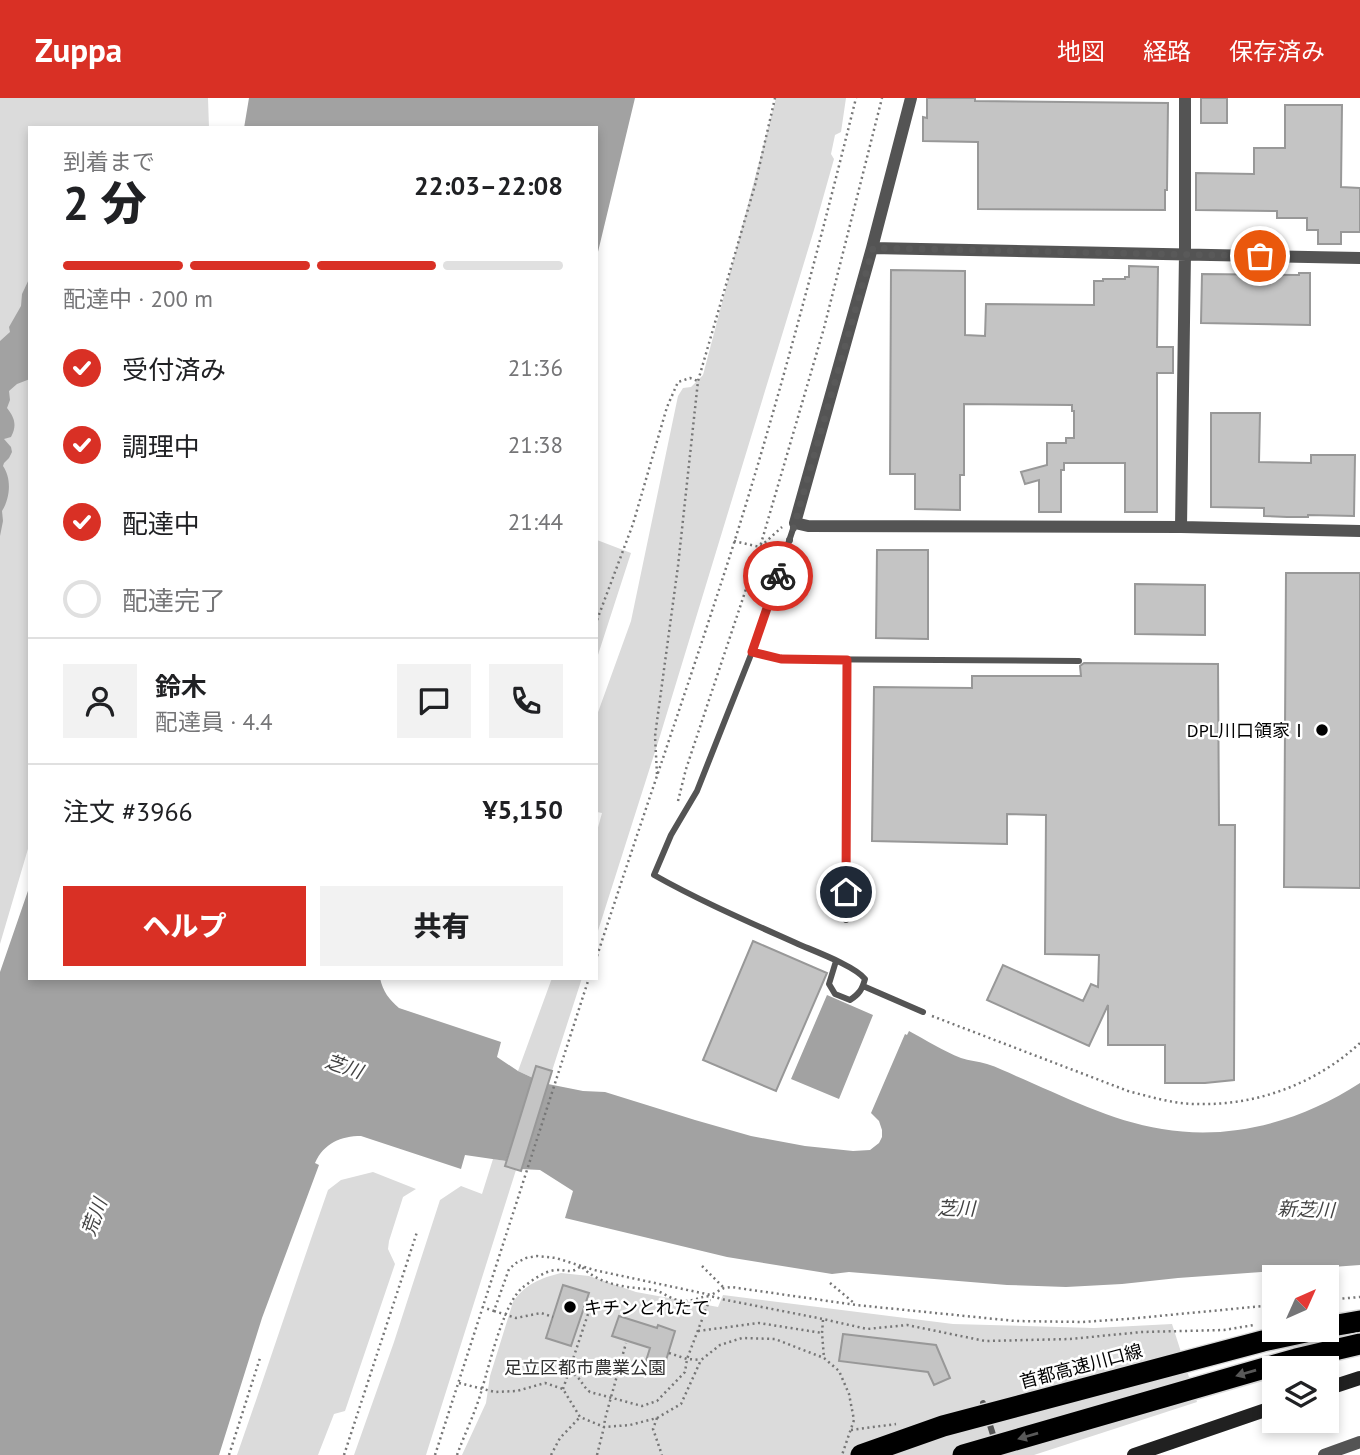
<!DOCTYPE html>
<html lang="ja">
<head>
<meta charset="utf-8">
<style>
	:root { --surface:#fff; --page:#f2f2f2; --text:#202124; --muted:#757577; --line:#e0e0e0; --accent:#d93025 }
	body { margin:0; font-family:"PT Sans","Noto Sans JP",sans-serif; background:var(--page); color:var(--text); height:100vh; display:flex; flex-direction:column; font-size:26px; white-space:nowrap }
	* { box-sizing:border-box; margin:0 }
	p { font-size:23px; color:var(--muted) }
	.icon { flex:none; width:38px; height:38px; fill:none; stroke:currentColor; stroke-width:2; stroke-linecap:round; stroke-linejoin:round }
	.map { position:relative; flex:1; overflow:hidden }
	.sheet { position:absolute; left:28px; top:28px; width:570px; height:854px; display:flex; flex-direction:column; background:var(--surface); border-radius:0px; box-shadow:0 4px 10px #0003 }
	.sheet>* { flex:none }
	.needle { width:46px; rotate:45deg }
	.fabs { position:absolute; left:1262px; top:1167px; display:grid; gap:14px }
	.fabs a { display:grid; place-items:center; width:77px; height:77px; border-radius:0px; background:var(--surface); box-shadow:0 4px 10px #0003; font-size:35px }
	.pin { position:absolute; display:grid; place-items:center; width:60px; height:60px; color:#fff; margin:-30px; border:4px solid #fff; border-radius:50%; box-shadow:0 2px 7px #0007 }
	.courier { position:absolute; display:grid; place-items:center; width:70px; height:70px; margin:-35px; border:5px solid #d93025; border-radius:50%; background:#fff; color:#222; box-shadow:0 2px 9px #0007 }
	.overview em { font-style:normal; font-weight:800 }
	.overview div { display:flex; flex-direction:column-reverse }
	.overview { display:flex; align-items:center; justify-content:space-between; height:119px; padding:0 35px }
	h1 { font-size:46px; font-weight:800; line-height:52px }
	.bar { display:grid; grid-template-columns:repeat(4,1fr); gap:10px 7px; align-content:center; height:84px; padding:0 35px }
	.bar i { height:9px; border-radius:5px; background:var(--line) }
	.bar .active { background:var(--accent) }
	.bar p { grid-column:span 4 }
	.line { display:flex; align-items:center; gap:18px; padding:0 35px; border-top:2px solid var(--line) }
	.line div { flex:1 }
	.round { display:grid; place-items:center; flex:none; width:74px; height:74px; border-radius:0px; background:var(--page) }
	ol { padding:0 35px; list-style:none }
	li { display:flex; align-items:center; gap:21px; height:77px }
	li p { margin-inline-start:auto }
	li .icon { padding:7px; border-radius:50%; background:var(--accent); color:#fff; stroke-width:4 }
	li:last-child { color:var(--muted) }
	li i { width:38px; height:38px; border:4px solid var(--line); border-radius:50% }
	.button { display:flex; gap:14px; margin-top:auto; padding:14px 35px }
	.button a { flex:1; height:80px; border-radius:0px; background:var(--accent); color:#fff; font-size:28px; font-weight:800; line-height:80px; text-align:center }
	.button a+a { background:var(--page); color:var(--text) }
	header { display:flex; align-items:center; gap:42px; box-sizing:border-box; height:98px; padding:0 35px; background:var(--accent); color:#fff }
	header strong { font-size:33px }
	nav { display:flex; gap:38px; margin-inline-start:auto; font-size:24px }
	.map>svg:first-child { display:block }
	.green { fill:#dbdbdb }
	.water { fill:#a2a2a2 }
	.building { fill:#c4c4c4; stroke:#989898; stroke-width:2 }
	.lines { fill:none; stroke-linecap:round; stroke-linejoin:round }
	.highway-casing { stroke:#dbdbdb; stroke-width:24 }
	.path { stroke:#767676; stroke-width:2.5; stroke-dasharray:2 3.5; stroke-linecap:butt }
	.lane { stroke:#545454; stroke-width:6 }
	.street { stroke:#545454; stroke-width:12 }
	.secondary { stroke:#212121; stroke-width:14 }
	.highway { stroke:#000; stroke-width:21 }
	.highway-bridge-casing { stroke:#dbdbdb; stroke-width:24; stroke-linecap:butt }
	.highway-bridge { stroke:#000; stroke-width:21 }
	.oneway { fill:#595959 }
	.done { stroke:#595959; stroke-width:7; stroke-dasharray:0 12.6 }
	.route { stroke:#d93025; stroke-width:9 }
	.poi-dot { fill:#000; stroke:#fff; stroke-width:2.5 }
	.labels { text-anchor:middle; dominant-baseline:central; stroke-width:5; stroke-linejoin:round; paint-order:stroke }
	.poi-label { font-size:18px; fill:#000; stroke:#fff; text-anchor:end }
	.street-label { font-size:18px; fill:#000; stroke:#fff }
	.park-label { font-size:18px; fill:#323232; stroke:#fff }
	.water-label { font-size:19px; font-style:italic; fill:#434343; stroke:#fff }
</style>
</head>
<body>
<header>
<strong>Zuppa</strong>
<nav><a>地図</a><a>経路</a><a>保存済み</a></nav>
</header>
<div class="map">
<svg width="1360" height="1357" viewBox="0 0 1360 1357">
	<rect width="100%" height="100%" fill="#fff"/>
	<path class="green" d="M0,0h208l1,30h-179v714l-30,102z
		M776,0h70l-5,34 -6,3 -4,19 3,5 -20,71 -154,506 -63,198v-103l5,-18 -5,-1v-97l34,-94 47,-225 5,-8 8,-1 12,-12z
		M597,442l34,13 -34,105z
		M552,880h30l-30,93 -19,7 -15,-7z
		M493,1061l13,2 -1,5 11,4 -90,285h-72l40,-113 46,-142 21,-14 21,8z
		M373,1074l43,17 -13,8 -14,44 -1,8 7,15 -50,147 -11,3 -16,41h-81c31,-88 60,-177 91,-265l13,-10z
		M561,1175l28,3 47,16 82,15 5,-12 230,29 141,4 78,-4 25,78 -163,53h-572l24,-52 4,-27 23,-74c12,-18 28,-24 48,-29z"/>
	<path class="water" d="M249,0h386l-38,158v-128h-353z
		M30,179v102l-13,5 -8,7 1,9 -3,8c8,10 10,18 4,29l-7,2 7,8 1,5 -3,6 -5,5 -1,3c9,13 7,32 -1,45l1,10 -3,15v-195l10,-9 -1,-5 12,-21 1,-12z
		M30,787v93h350c3,14 9,21 19,30l102,34 -4,15 21,14 15,7 -27,83 -41,-6 -4,14 -100,-33c-20,0 -37,7 -46,27l4,2 -57,153 -43,137h-219v-483z
		M827,897l46,20 -34,84 -48,-20z
		M909,933c17,9 34,20 52,27 8,3 17,3 26,6 10,3 20,8 29,12 47,20 95,45 146,53 69,12 140,-8 198,-46v182l-182,13 -56,6 -56,3 -59,-2 -158,-13 -17,2 -105,-17 -162,-39 8,-27 -33,-21 -19,-1 27,-85 35,7 22,1 90,28 56,16 54,10 48,5 17,-1 9,-7 3,-6v-7l-3,-9 -8,-8 34,-79 2,1z"/>
	<path class="building" d="M927,0h48v3l193,2 -1,87h-2v20l-187,-1v-67l-55,-1v-24l4,1z
		M1201,0h26v25h-26z
		M1285,7h57l-1,82 19,1v44h-19v12h-23v-14h-11v-12h-30v-7l-81,-1v-37l58,1v-26h31z
		M1129,168l29,1 -1,80h16v26h-16v139h-32v-49h-61v7h-3v42h-22v-32l-14,4 -4,-12 26,-7v-22h19v-5h8v-27h-2v-6l-108,-1v71h-4v35l-45,-1v-35h-25l1,-204 74,1v64l20,1 1,-32 108,1v-24h9v-2h22v-2h4z
		M1299,175h11v52l-109,-2 1,-49 97,1z
		M1211,315h49l-1,49 52,1v-8h44l-1,61 -46,-1v2h-21l-23,-1v-8l-53,-1z
		M877,452h51v89l-52,-1z
		M1286,475h74v315l-76,-1z
		M1135,486l70,1v50l-70,-1z
		M1084,565l134,1 1,161h16l-1,255 -29,3h-40v-38h-57v-40l-19,41 -102,-46 16,-35 80,36 8,-17 7,3 1,-32 -54,-1 1,-139 -39,-1v30l-135,-3 2,-154 98,1v-12h109l-1,-10z
		M753,843l74,32 -51,118 -73,-31z
		M536,968l16,5 -31,100 -16,-5z
		M563,1187l26,8 -18,53 -25,-8z
		M619,1218l38,12 1,-3 17,6 -12,39 -18,-6 5,-16 -38,-12z
		M843,1236l93,11 14,33 -16,7 -6,-13 -89,-11z"/>
	<g class="lines">
		<g class="highway-casing">
			<path id="highway" d="M1326,1229l34,-6"/>
		</g>
		<path class="path" d="M734,443l26,6 22,-20
			M597,522l36,-96 34,-117 11,-25 12,-4 8,3
			M657,676l-2,-38 23,-170 20,-185 57,-196 20,-87
			M678,703l8,-32 74,-222 64,-219 58,-230
			M597,858c45,-138 93,-275 137,-413 46,-147 85,-296 122,-445
			M932,918l196,75c23,6 46,13 69,13 60,2 120,-21 163,-61
			M702,1168l22,22
			M830,1185l24,20
			M1326,1202l34,-3
			M482,1209l12,4 15,-42 7,-6 10,-5 11,-2 19,2 38,12 117,25 13,-7 7,-1 125,18 159,16 68,1 44,-3 147,-14
			M494,1213l22,7 25,-5 12,4
			M823,1222l-1,13 2,25
			M698,1233l61,-8 63,10
			M669,1255l18,6 14,1
			M569,1274c13,5 11,12 21,20l52,14 15,-5 28,-29 2,-13 24,-63
			M459,1285l36,9 22,-1 28,-8 18,6 17,28 24,10 26,-2 27,-7 24,-14 20,-44 19,-15 22,-7 33,1 49,19 15,13 10,23 5,26 -12,35
			M563,1291l31,-93
			M657,1320l-4,11 9,26
			M851,1332l45,-6
			M229,1357l31,-97
			M344,1357l73,-223
			M435,1357l154,-477
			M457,1357c8,-22 19,-44 25,-66 8,-26 21,-84 40,-101 9,-7 22,-17 34,-18 11,-1 14,5 25,-4 14,15 35,20 55,22 7,1 15,1 22,3 9,4 16,10 26,10 16,0 19,-9 37,-2l102,20 44,10 40,-4 78,16 85,-2 72,-7 82,-2 30,-5
			M551,1357l9,-17 20,-21
			M597,1357l7,-28 1,-8 21,-76"/>
		<path class="lane" d="M795,425l-43,129 -55,139 -26,44 -17,40c46,26 95,47 144,69 16,7 57,22 67,35 -3,11 -6,15 -15,21l-15,-6 -6,-10 7,-23
			M752,554l29,7 298,2
			M846,822l1,-260
			M863,888l60,26
			M983,1305l12,38"/>
		<path class="street" d="M911,0l-39,150 -77,275 13,3 373,1 179,4
			M872,150l488,10
			M1181,429l4,-273v-156
			M1324,1357l36,-13"/>
		<path class="secondary" d="M1326,1291l34,-11
			M1134,1357l140,-48"/>
		<use href="#highway" class="highway"/>
		<g class="highway-bridge-casing">
			<path id="highway-bridge" d="M861,1357l82,-29 320,-85 52,-11
				M963,1357l333,-96 64,-15"/>
		</g>
		<use href="#highway-bridge" class="highway-bridge"/>
	</g>
	<defs><path id="oneway-solid" d="M-6-.8H1V-3.2L6.5 0L1 3.2V.8H-6Z" transform="scale(1.75)"/></defs>
	<g class="oneway">
		<use href="#oneway-solid" transform="translate(1246 1275) rotate(164)"/>
		<use href="#oneway-solid" transform="translate(1028 1338) rotate(164)"/>
	</g>
	<g class="lines">
		<path class="done" d="M778,478l17,-53 78,-275 387,8"/>
		<path class="route" d="M778,478l-26,76 29,7 66,1 -1,232"/>
	</g>
	<g class="poi-dot">
		<circle cx="1322" cy="632" r="7"/>
		<circle cx="570" cy="1209" r="7"/>
	</g>
	<g class="labels">
		<g class="poi-label">
			<text x="1308" y="632">DPL川口領家Ⅰ</text>
			<text x="584" y="1209" text-anchor="start">キチンとれたて</text>
		</g>
		<g class="street-label">
			<text transform="translate(1081 1268) rotate(-15)">首都高速川口線</text>
		</g>
		<g class="park-label">
			<text x="585" y="1269">足立区都市農業公園</text>
		</g>
		<g class="water-label">
			<text transform="translate(344 968) rotate(19)">芝川</text>
			<text transform="translate(956 1110) rotate(1)">芝川</text>
			<text transform="translate(1306 1111) rotate(2)">新芝川</text>
			<text transform="translate(94 1119) rotate(-70)">荒川</text>
		</g>
	</g>
</svg>
<div class="fabs">
<a><svg class="needle" viewBox="-14 -14 28 28"><path d="M0-13l5 13h-10z" fill="#e53935"/><path d="M0 13l5-13h-10z" fill="#757577"/></svg></a>
<a><svg class="icon" aria-label="layers" viewBox="0 0 24 24"><path d="M12 4l9 5-9 5-9-5zM3 14l9 5 9-5"/></svg></a>
</div>
<div class="pin" style="left:1260px;top:158px;background:#ea580c"><svg class="icon" aria-label="bag" viewBox="0 0 24 24"><path d="M5 8h14l-1 12H6zM9 8a3 3 0 0 1 6 0"/></svg></div>
<div class="pin" style="left:846px;top:794px;background:#1f2937"><svg class="icon" aria-label="home" viewBox="0 0 24 24"><path d="M3 11l9-7 9 7M6 9v11h12V9"/></svg></div>
<div class="courier" style="left:778px;top:478px"><svg class="icon" aria-label="bike" viewBox="0 0 24 24"><circle cx="6" cy="16" r="4"/><circle cx="18" cy="16" r="4"/><path d="M6 16l4-8h5l3 8M10 8l3 8H6M13 5h3"/></svg></div>
<section class="sheet">
<div class="overview"><div><h1>2 分</h1><p>到着まで</p></div><em>22:03–22:08</em></div>
<div class="bar"><i class="active"></i><i class="active"></i><i class="active"></i><i></i><p>配達中 · 200 m</p></div>
<ol>
<li><svg class="icon" aria-label="check" viewBox="0 0 24 24"><path d="M5 12l5 5 9-10"/></svg>受付済み<p>21:36</p></li>
<li><svg class="icon" aria-label="check" viewBox="0 0 24 24"><path d="M5 12l5 5 9-10"/></svg>調理中<p>21:38</p></li>
<li><svg class="icon" aria-label="check" viewBox="0 0 24 24"><path d="M5 12l5 5 9-10"/></svg>配達中<p>21:44</p></li>
<li><i></i>配達完了</li>
</ol>
<div class="line" style="height:126px"><a class="round"><svg class="icon" aria-label="person" viewBox="0 0 24 24"><circle cx="12" cy="8" r="4"/><path d="M4 21q1-7 8-7t8 7"/></svg></a><div><b>鈴木</b><p>配達員 · 4.4</p></div><a class="round"><svg class="icon" aria-label="chat" viewBox="0 0 24 24"><path d="M4 5h16v11H9l-5 4z"/></svg></a><a class="round"><svg class="icon" aria-label="phone" viewBox="0 0 24 24"><path d="M5 4h4l2 5-3 2q2 4 5 5l2-3 5 2v4C11 20 4 13 5 4z"/></svg></a></div>
<div class="line" style="height:91px"><div>注文 #3966</div><b>¥5,150</b></div>
<div class="button"><a>ヘルプ</a><a>共有</a></div>
</section>
</div>
</body>
</html>
